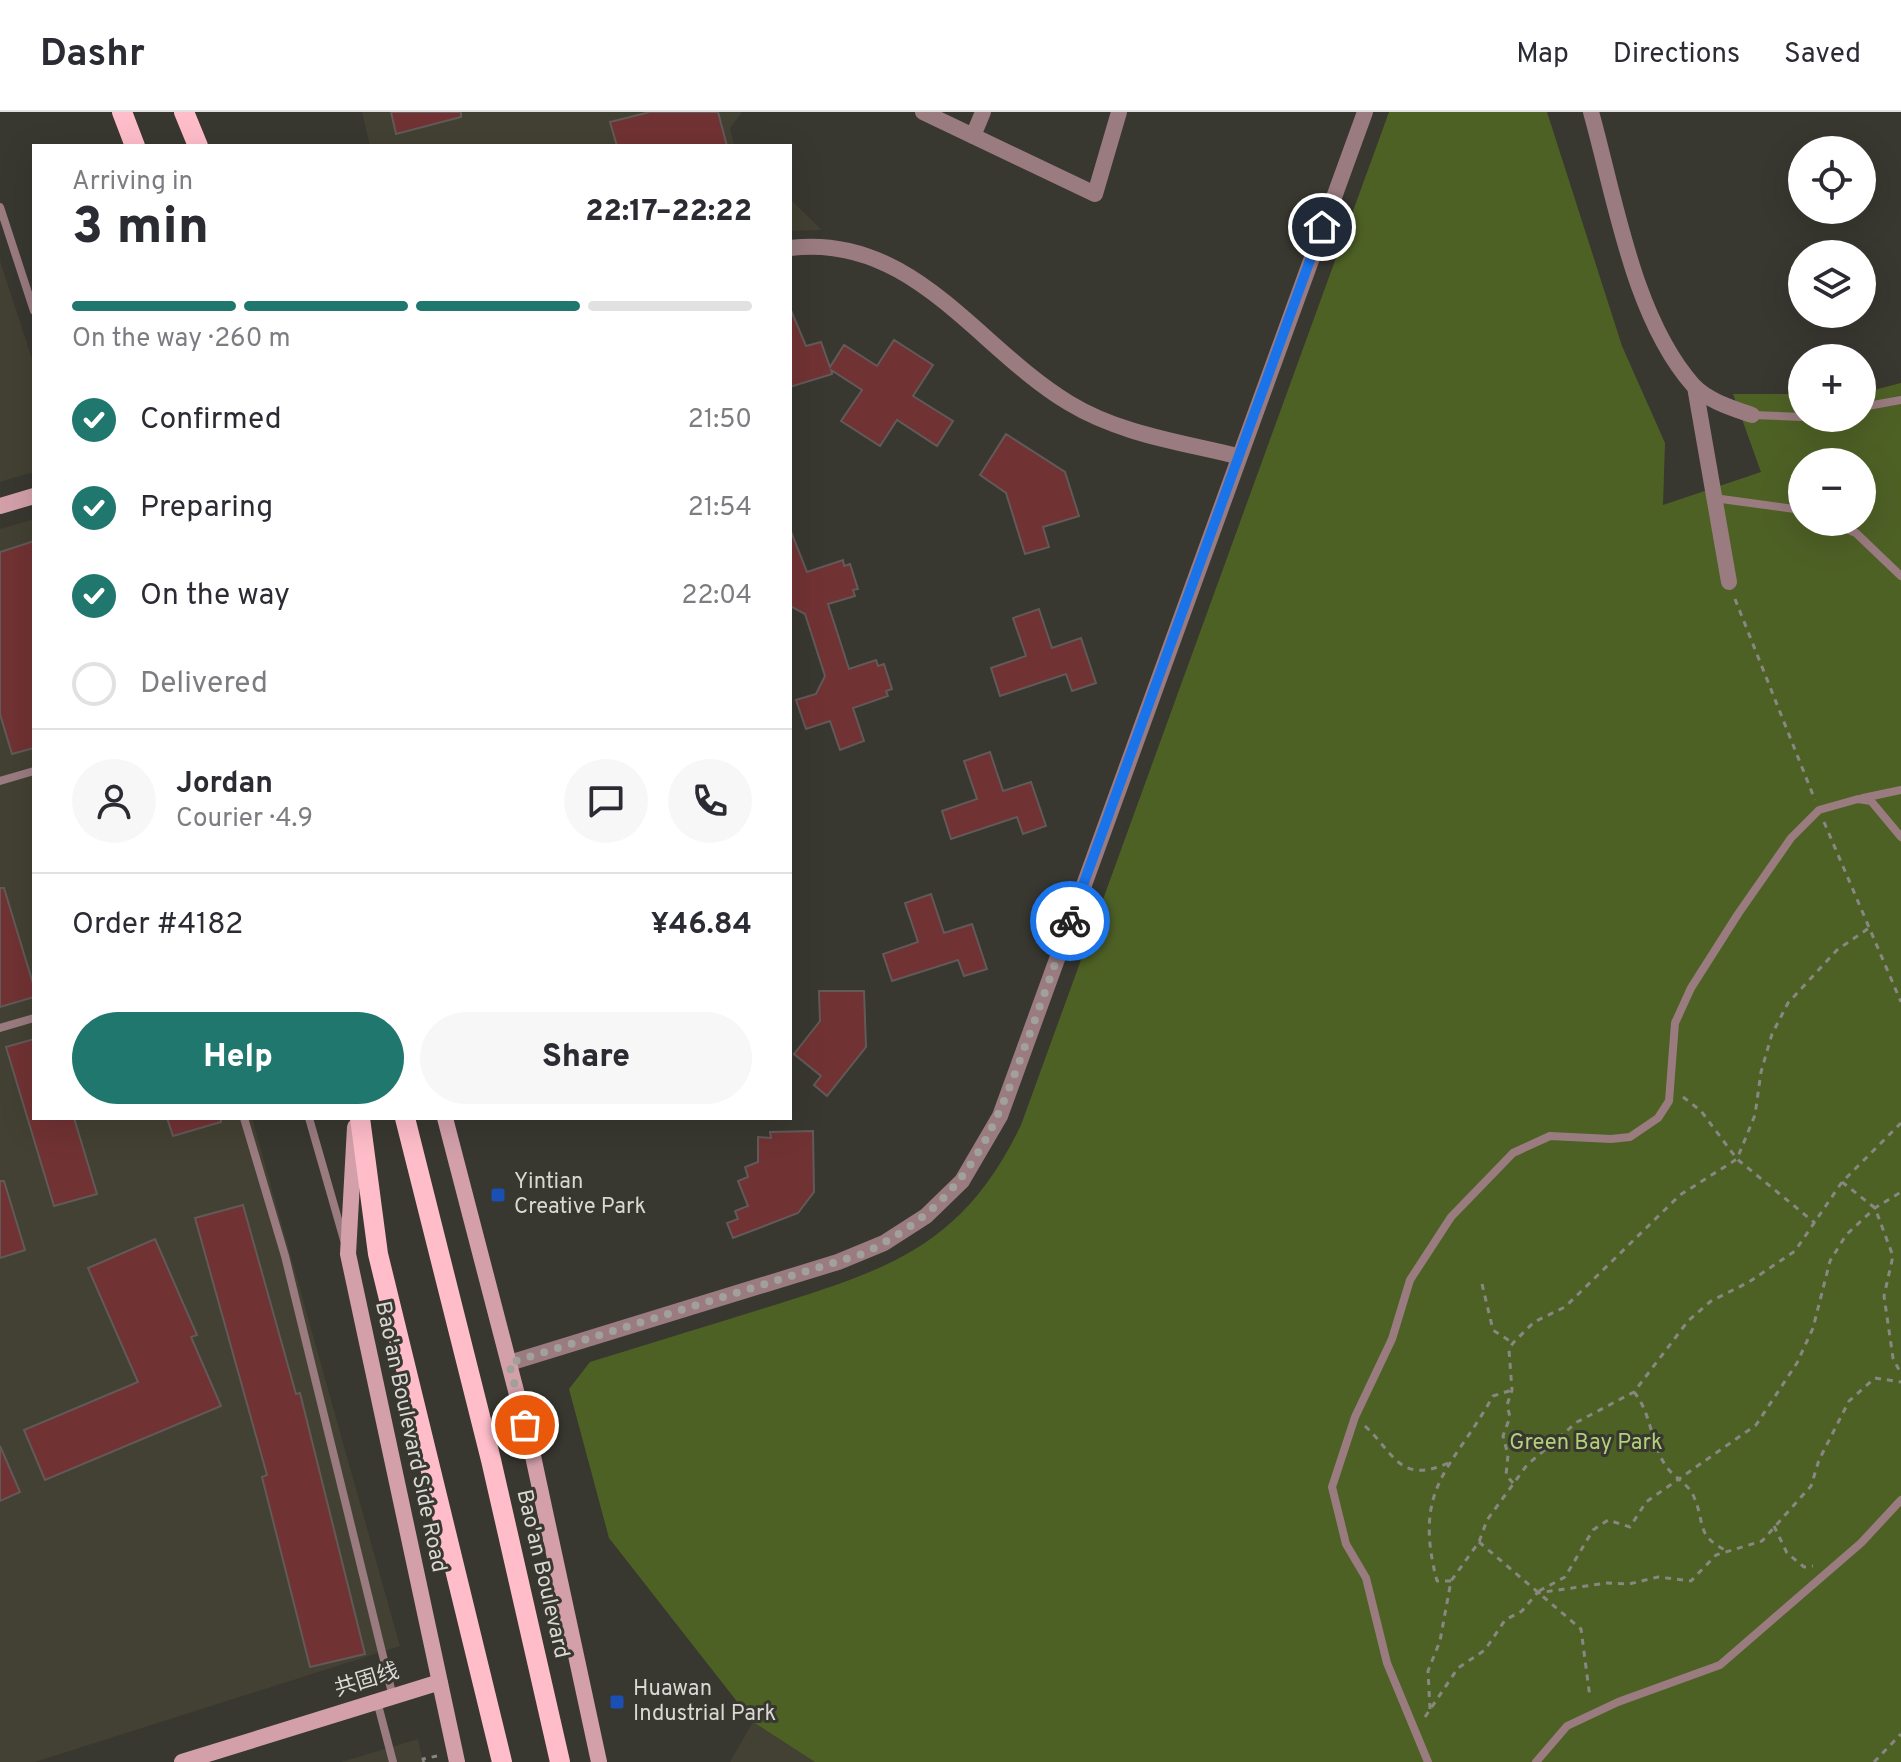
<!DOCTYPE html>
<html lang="en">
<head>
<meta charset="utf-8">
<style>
	:root { --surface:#fff; --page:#f7f7f7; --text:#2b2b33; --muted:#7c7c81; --line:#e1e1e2; --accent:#1f776d }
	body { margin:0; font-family:Overpass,"Noto Sans SC",sans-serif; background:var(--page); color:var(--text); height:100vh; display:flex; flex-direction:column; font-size:30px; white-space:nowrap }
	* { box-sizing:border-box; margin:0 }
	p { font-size:26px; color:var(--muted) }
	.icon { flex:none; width:44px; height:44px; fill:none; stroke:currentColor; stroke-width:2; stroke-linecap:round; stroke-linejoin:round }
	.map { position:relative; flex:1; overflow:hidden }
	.details { position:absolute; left:32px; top:32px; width:760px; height:976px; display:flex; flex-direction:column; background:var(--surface); border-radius:0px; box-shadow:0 8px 32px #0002 }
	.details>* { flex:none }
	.fabs { position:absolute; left:1788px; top:24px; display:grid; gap:16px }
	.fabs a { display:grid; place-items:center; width:88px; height:88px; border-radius:50%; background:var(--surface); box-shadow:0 8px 32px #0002; font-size:40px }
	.pin { position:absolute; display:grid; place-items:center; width:68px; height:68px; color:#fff; margin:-34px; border:4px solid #fff; border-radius:50%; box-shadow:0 2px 8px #0007 }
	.courier { position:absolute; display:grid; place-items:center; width:80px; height:80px; margin:-40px; border:6px solid #1a73e8; border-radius:50%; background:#fff; color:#222; box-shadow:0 2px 10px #0007 }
	.summary em { font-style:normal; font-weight:800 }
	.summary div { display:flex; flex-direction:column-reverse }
	.summary { display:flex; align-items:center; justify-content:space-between; height:136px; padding:0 40px }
	h1 { font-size:52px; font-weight:800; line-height:60px }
	.bar { display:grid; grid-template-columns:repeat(4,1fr); gap:12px 8px; align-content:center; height:96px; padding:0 40px }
	.bar i { height:10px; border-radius:6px; background:var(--line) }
	.bar .on { background:var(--accent) }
	.bar p { grid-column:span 4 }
	.line { display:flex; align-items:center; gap:20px; padding:0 40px; border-top:2px solid var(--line) }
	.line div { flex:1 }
	.round { display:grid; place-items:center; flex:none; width:84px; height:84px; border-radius:42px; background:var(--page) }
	ol { padding:0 40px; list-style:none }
	li { display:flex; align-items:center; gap:24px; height:88px }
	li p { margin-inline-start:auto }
	li .icon { padding:8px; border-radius:50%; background:var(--accent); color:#fff; stroke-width:4 }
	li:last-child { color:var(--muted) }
	li i { width:44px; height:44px; border:4px solid var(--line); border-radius:50% }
	.cta { display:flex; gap:16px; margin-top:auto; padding:16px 40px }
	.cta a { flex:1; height:92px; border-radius:48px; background:var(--accent); color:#fff; font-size:32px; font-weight:800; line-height:92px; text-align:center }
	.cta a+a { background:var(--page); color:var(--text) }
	header { display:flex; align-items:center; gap:48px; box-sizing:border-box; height:112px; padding:0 40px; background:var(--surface); border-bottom:2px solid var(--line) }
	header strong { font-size:38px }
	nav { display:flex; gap:44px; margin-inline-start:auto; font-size:28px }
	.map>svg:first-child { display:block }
	.built { fill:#434133 }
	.green { fill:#4e6125; fill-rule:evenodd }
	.building { fill:#713233; stroke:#625959; stroke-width:2 }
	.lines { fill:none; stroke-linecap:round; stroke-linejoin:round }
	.path { stroke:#888782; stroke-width:3; stroke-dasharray:6 6; stroke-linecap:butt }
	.lane { stroke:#9a7b80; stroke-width:8 }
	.street { stroke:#9a7b80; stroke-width:16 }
	.secondary { stroke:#d3a0aa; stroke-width:16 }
	.primary { stroke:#febdc9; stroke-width:20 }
	.done { stroke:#a1a09b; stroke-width:8; stroke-dasharray:0 14.4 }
	.route { stroke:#1a73e8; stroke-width:10 }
	.transit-dot { fill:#1a4fb4; stroke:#383730; stroke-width:3 }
	.labels { text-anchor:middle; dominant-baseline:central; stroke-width:6; stroke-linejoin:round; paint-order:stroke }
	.poi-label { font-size:22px; fill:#d9d8d4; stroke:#383730; text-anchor:start }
	.street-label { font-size:22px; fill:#d9d8d4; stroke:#383730 }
	.park-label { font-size:22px; fill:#b2d178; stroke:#383730 }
</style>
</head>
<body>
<header>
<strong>Dashr</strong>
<nav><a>Map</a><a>Directions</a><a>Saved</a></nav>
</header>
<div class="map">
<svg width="1901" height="1650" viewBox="0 0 1901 1650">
	<rect width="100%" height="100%" fill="#383730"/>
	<path class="built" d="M362,0h380l-12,16 4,18h-364z
		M790,87l32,31 -32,1z
		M0,149l34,104v107l-34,10z
		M34,407v599h218l148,528 -365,116h-35v-1233z
		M753,1610l62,40h-85z
		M418,1627l5,23h-82z"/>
	<path class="green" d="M1389,0h158l75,234 43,97 -2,62 98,-33 -28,-78h69v24h60v-25l39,-10v1379h-1086l-62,-40 -144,-184 -40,-149 21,-27c59,-18 117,-36 175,-54 121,-38 197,-60 256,-183zM1802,350h60v60h-60z"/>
	<path class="building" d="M391,0h70v5l-65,17z
		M650,0h68l9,34h-110l-7,-24z
		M790,196l16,38 15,-4 9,25 14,-22 33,21 17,-26 39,25 -20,31 40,25 -16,25 -40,-26 -17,26 -39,-25 21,-31 -31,-20 1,4 -42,13z
		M1006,322l59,38 14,44 -36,11 6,20 -24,7 -19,-61 -26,-18z
		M790,417l17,43 36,-12 1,6 6,-2 8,25 -5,1 2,6 -27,8 21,65 27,-9 2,6 6,-2 8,25 -6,2 2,5 -35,12 11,33 -24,9 -10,-29 -24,8 -10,-29 20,-6 9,-18 -20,-62 -15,-8z
		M34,429v207l-22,6 -12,-40v-162z
		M1039,497l13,39 29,-10 15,45 -24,8 -6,-17 -66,22 -9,-28 35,-12 -13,-38z
		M990,640l13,39 28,-9 15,44 -23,8 -6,-17 -66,22 -9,-28 35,-12 -13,-38z
		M0,776h4l30,99v10l-34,10z
		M931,782l13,39 28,-9 15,45 -23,7 -6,-16 -66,21 -9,-27 35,-12 -13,-39z
		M819,879h45l2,56 -39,49 -13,-11 7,-9 -27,-22 26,-33z
		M34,927v79h40l23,76 -43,12 -48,-159z
		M167,1006h54v4l-48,14z
		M813,1019l1,61 -16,21 -65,25 -6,-15 11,-4 -3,-8 13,-5 -10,-25 10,-4 -3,-10 13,-5v-25l13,1 -1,-6z
		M0,1069h4l21,69 -25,8z
		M243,1093l53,189 4,-1 65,261 -55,13 -48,-190 5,-2 -72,-257z
		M155,1127l42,96 -6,2 30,69 -176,74 -21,-50 114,-48 -50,-114z
		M0,1334l20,46 -20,9z"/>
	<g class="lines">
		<path class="path" d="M1735,487l80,201
			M1824,710l77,180
			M1683,985l18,14 36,48 78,64
			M1842,1070l33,26 18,48 -9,40 9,62 8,16
			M1482,1172l11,46 20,13
			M1634,1280c19,23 16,55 35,78 8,9 20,15 25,27 12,28 1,38 33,54
			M1365,1314c29,27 35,59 83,37
			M1513,1371l-7,-8 2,-20 -5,-19 7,-19 -3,-12 5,-15 -3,-40 4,-7 21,-21 31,-15 115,-112 57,-36 18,-44 6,-43 11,-38 16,-31 49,-53 32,-22
			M1774,1414l13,27 17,14 9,-1
			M1479,1430l102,87 9,69
			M1451,1469h-14c-25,-95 15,-111 56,-185l19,-6
			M1539,1479l26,-14 28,-47 15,-10 22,7 16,-25 110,-77 41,-62 16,-35 17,-67 16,-26 29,-27 26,-16
			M1430,1597l-2,-38 12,-30 11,-60 28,-39 8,-22 40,-55 50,-43 57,-30 54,-71 23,-20 38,-19 46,-31 47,-69 59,-59
			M1425,1605l33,-49 27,-18 20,-30 17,-9 15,-18 70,-10 22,1 29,-7 33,4 25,-26 46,-14 49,-55 8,-26 30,-59 26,-23 26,4
			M424,1650l-1,-3 14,-3
			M1874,1650l27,-28"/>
		<path class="lane" d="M0,95l34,104
			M1862,295l39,-7
			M1752,303l50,2
			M1714,386l88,12
			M1831,410l25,11 45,43
			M0,669l34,-10
			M1863,686l38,-8
			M0,916l34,-10
			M244,1006l41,138 108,441
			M309,1006l35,122
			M377,1589l16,61
			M1428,1650l-41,-99 -21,-85 -20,-34 -14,-57 23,-70 37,-78 18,-59 41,-63 62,-64 37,-17 61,3 19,-2 28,-19 11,-17 6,-78 16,-35 47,-74 53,-76 28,-28 39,-11 13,2 30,36
			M1536,1650l31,-36 51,-24 102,-37 141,-122 40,-43"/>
		<path class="street" d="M923,0l172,82 24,-82
			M1591,0c24,85 42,205 102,273 15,16 39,23 59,30
			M973,24l10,-24
			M790,136c123,-15 186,99 279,155 51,31 111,39 168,53
			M1695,275l34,195
			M509,1251l329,-101 46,-19 42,-27 36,-35 38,-65 365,-1004"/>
		<path class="secondary" d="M0,394l34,-10
			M445,1006l88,338 66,306
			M355,1015l-7,127 109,508
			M182,1650l258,-80"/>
		<path class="primary" d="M122,0l13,34
			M184,0l14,34
			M360,1006l18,136 124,508
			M405,1006l86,342 69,302"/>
	</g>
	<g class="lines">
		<path class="done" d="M525,1313l-16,-62 353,-109c97,-46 127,-108 162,-205 16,-42 31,-85 46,-128"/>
		<path class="route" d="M1070,809l252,-694"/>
	</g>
	<g class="transit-dot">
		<rect x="490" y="1075" width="16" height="16" rx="4"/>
		<rect x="609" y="1582" width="16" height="16" rx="4"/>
	</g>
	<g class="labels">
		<g class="poi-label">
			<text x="514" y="1070">Yintian<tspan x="514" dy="25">Creative Park</tspan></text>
			<text x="633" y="1577">Huawan<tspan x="633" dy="25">Industrial Park</tspan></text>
		</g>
		<g class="street-label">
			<text transform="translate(410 1325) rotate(78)">Bao'an Boulevard Side Road</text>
			<text transform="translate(542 1462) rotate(77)">Bao'an Boulevard</text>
			<text transform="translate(367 1569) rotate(-17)">共固线</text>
		</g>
		<g class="park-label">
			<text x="1586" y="1331">Green Bay Park</text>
		</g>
	</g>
</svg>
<div class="fabs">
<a><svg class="icon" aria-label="locate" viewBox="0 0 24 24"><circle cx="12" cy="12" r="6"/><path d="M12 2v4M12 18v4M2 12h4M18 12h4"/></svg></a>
<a><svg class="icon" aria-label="layers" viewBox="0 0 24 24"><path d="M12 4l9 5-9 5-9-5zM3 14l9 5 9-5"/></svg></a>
<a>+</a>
<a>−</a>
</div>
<div class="pin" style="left:525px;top:1313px;background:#ea580c"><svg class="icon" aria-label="bag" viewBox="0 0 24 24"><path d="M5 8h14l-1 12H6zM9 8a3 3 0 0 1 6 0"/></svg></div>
<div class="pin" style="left:1322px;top:115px;background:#1f2937"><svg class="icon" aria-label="home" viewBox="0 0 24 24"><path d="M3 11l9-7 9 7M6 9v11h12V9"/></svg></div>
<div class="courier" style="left:1070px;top:809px"><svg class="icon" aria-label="bike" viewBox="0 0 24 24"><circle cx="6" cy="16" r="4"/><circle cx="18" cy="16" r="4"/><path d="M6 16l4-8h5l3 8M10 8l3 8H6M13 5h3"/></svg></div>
<section class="details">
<div class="summary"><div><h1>3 min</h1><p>Arriving in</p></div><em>22:17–22:22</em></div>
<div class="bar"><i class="on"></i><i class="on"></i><i class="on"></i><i></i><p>On the way · 260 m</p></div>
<ol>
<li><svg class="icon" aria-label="check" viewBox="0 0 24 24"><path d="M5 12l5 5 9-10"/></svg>Confirmed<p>21:50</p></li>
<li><svg class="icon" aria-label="check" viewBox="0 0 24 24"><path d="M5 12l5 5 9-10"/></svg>Preparing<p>21:54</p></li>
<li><svg class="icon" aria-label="check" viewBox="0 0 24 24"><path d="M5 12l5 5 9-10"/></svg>On the way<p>22:04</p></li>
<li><i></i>Delivered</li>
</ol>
<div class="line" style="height:144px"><a class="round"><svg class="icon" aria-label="person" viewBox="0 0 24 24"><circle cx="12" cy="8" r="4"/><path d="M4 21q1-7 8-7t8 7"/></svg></a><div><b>Jordan</b><p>Courier · 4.9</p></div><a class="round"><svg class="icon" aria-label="chat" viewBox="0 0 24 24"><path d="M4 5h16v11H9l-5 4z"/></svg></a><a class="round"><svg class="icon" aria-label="phone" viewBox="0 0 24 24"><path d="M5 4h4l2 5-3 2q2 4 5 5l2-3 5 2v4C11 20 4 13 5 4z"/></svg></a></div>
<div class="line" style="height:104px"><div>Order #4182</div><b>¥46.84</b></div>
<div class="cta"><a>Help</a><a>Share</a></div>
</section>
</div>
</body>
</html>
